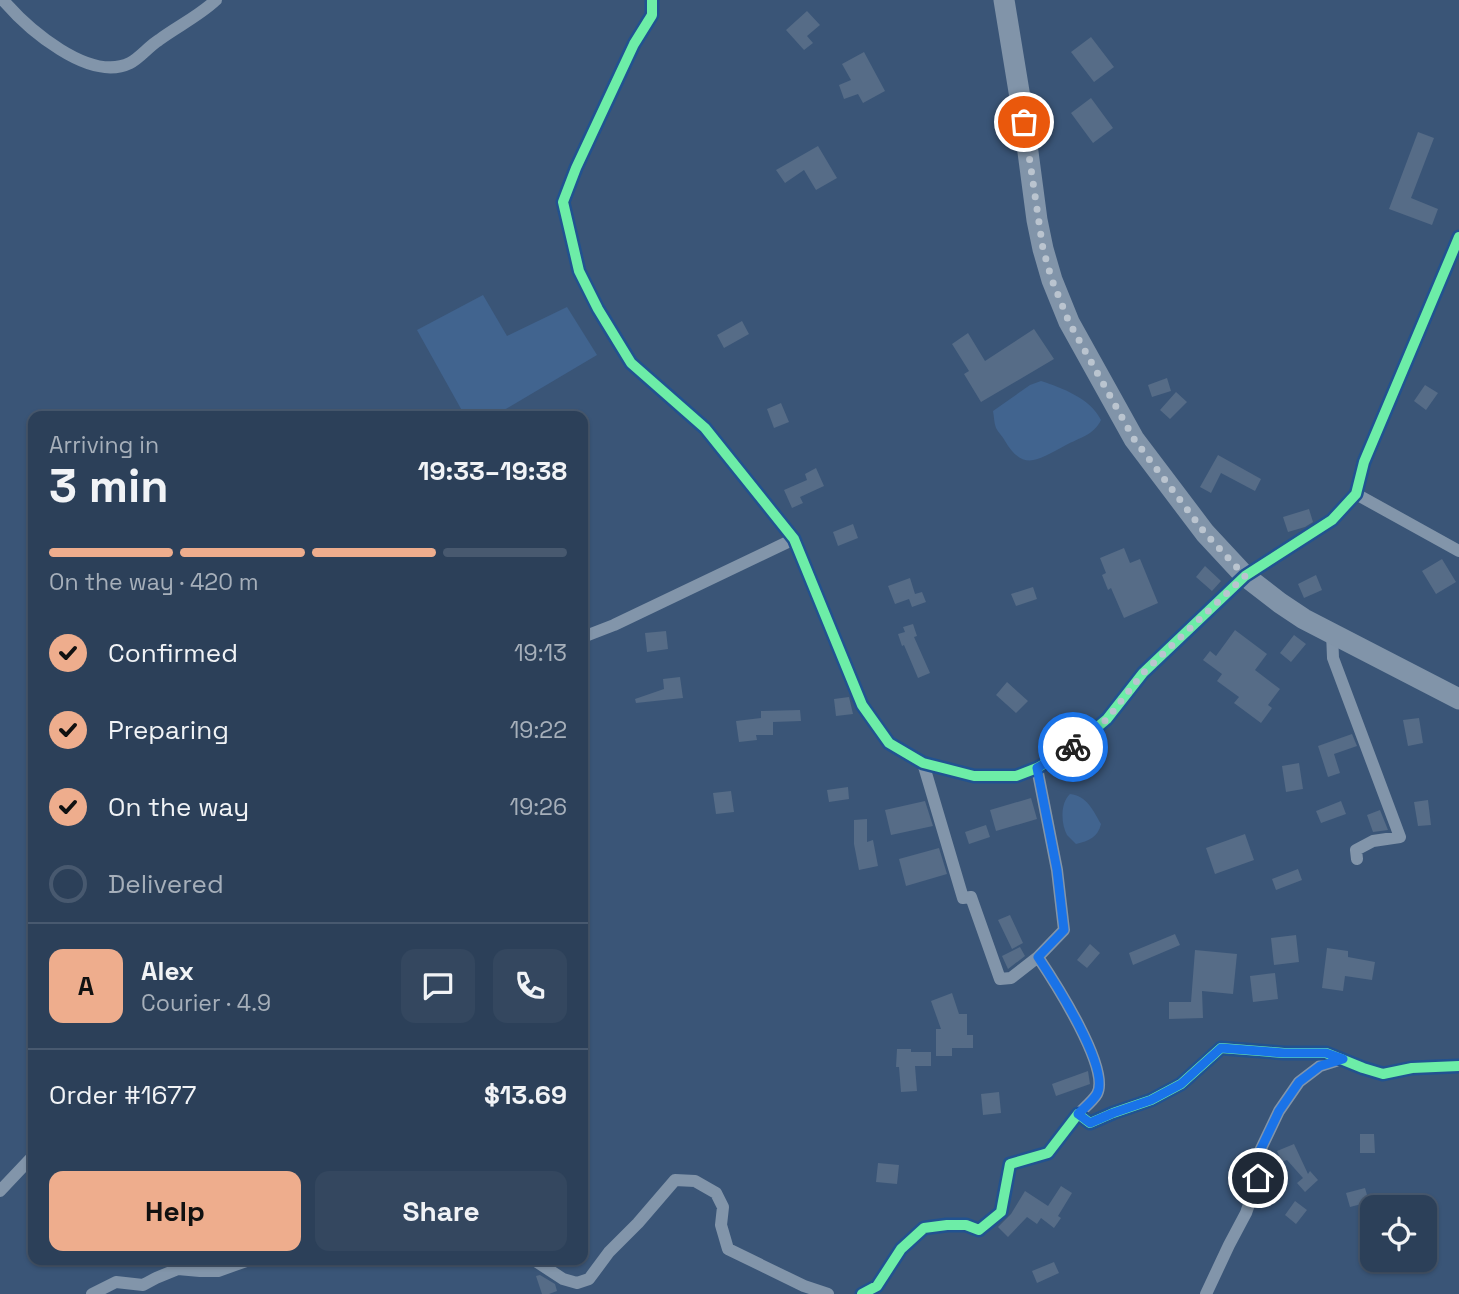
<!DOCTYPE html>
<html lang="en">
<head>
<meta charset="utf-8">
<style>
	:root { --surface:#2c4059; --page:#34475f; --text:#f1f3f6; --muted:#a6afba; --line:#48596f; --accent:#eead8d }
	body { margin:0; font-family:"Space Grotesk",sans-serif; background:var(--page); color:var(--text); height:100vh; display:flex; flex-direction:column; font-size:26px; white-space:nowrap }
	* { box-sizing:border-box; margin:0 }
	p { font-size:23px; color:var(--muted) }
	.icon { flex:none; width:38px; height:38px; fill:none; stroke:currentColor; stroke-width:2; stroke-linecap:round; stroke-linejoin:round }
	.map { position:relative; flex:1; overflow:hidden }
	.details { position:absolute; left:28px; top:411px; width:560px; height:854px; display:flex; flex-direction:column; background:var(--surface); border-radius:14px; box-shadow:0 2px 5px #0004,0 0 0 2px var(--line) }
	.details>* { flex:none }
	.controls { position:absolute; left:1360px; top:1195px; display:grid; gap:14px }
	.controls a { display:grid; place-items:center; width:77px; height:77px; border-radius:14px; background:var(--surface); box-shadow:0 2px 5px #0004,0 0 0 2px var(--line); font-size:35px }
	.pin { position:absolute; display:grid; place-items:center; width:60px; height:60px; color:#fff; margin:-30px; border:4px solid #fff; border-radius:50%; box-shadow:0 2px 7px #0007 }
	.courier { position:absolute; display:grid; place-items:center; width:70px; height:70px; margin:-35px; border:5px solid #1a73e8; border-radius:50%; background:#fff; color:#222; box-shadow:0 2px 9px #0007 }
	.headline em { font-style:normal; font-weight:700 }
	.headline div { display:flex; flex-direction:column-reverse }
	.headline { display:flex; align-items:center; justify-content:space-between; height:119px; padding:0 21px }
	h1 { font-size:46px; font-weight:700; line-height:52px }
	.bar { display:grid; grid-template-columns:repeat(4,1fr); gap:10px 7px; align-content:center; height:84px; padding:0 21px }
	.bar i { height:9px; border-radius:5px; background:var(--line) }
	.bar .selected { background:var(--accent) }
	.bar p { grid-column:span 4 }
	.line { display:flex; align-items:center; gap:18px; padding:0 21px; border-top:2px solid var(--line) }
	.line div { flex:1 }
	.round { display:grid; place-items:center; flex:none; width:74px; height:74px; border-radius:14px; background:var(--page) }
	ol { padding:0 21px; list-style:none }
	li { display:flex; align-items:center; gap:21px; height:77px }
	li p { margin-inline-start:auto }
	li .icon { padding:7px; border-radius:50%; background:var(--accent); color:#111; stroke-width:4 }
	li:last-child { color:var(--muted) }
	li i { width:38px; height:38px; border:4px solid var(--line); border-radius:50% }
	.action { display:flex; gap:14px; margin-top:auto; padding:14px 21px }
	.action a { flex:1; height:80px; border-radius:14px; background:var(--accent); color:#111; font-size:28px; font-weight:700; line-height:80px; text-align:center }
	.action a+a { background:var(--page); color:var(--text) }
	.map>svg:first-child { display:block }
	.water { fill:#41648f }
	.building { fill:#566c87 }
	.lines { fill:none; stroke-linecap:round; stroke-linejoin:round }
	.street { stroke:#8295aa; stroke-width:12 }
	.highway { stroke:#8194a9; stroke-width:21 }
	.cycleway-casing { stroke:#215290; stroke-width:15 }
	.cycleway { stroke:#6deda7; stroke-width:10 }
	.done { stroke:#bac4cf; stroke-width:7; stroke-dasharray:0 12.6 }
	.route { stroke:#1a73e8; stroke-width:9 }
</style>
</head>
<body>
<div class="map">
<svg width="1459" height="1294" viewBox="0 0 1459 1294">
	<rect width="100%" height="100%" fill="#3a5577"/>
	<path class="water" d="M483,295l24,41 60,-29 30,48 -103,61h-29l-48,-86z
		M1041,381c21,7 49,17 60,39 -7,15 -22,18 -35,25 -27,14 -42,28 -61,-4 -2,-4 -7,-9 -9,-13 -2,-5 -2,-12 -3,-17l37,-26z
		M1070,794c17,2 23,16 31,30 -3,13 -12,17 -25,20 -3,-3 -6,-6 -9,-9 -6,-11 -7,-32 3,-41z"/>
	<path class="building" d="M807,11l13,14 -13,11 6,7 -9,7 -18,-20z
		M1091,37l23,30 -20,15 -23,-30z
		M864,52l21,39 -22,12 -5,-9 -14,5 -5,-14 12,-5 -9,-16z
		M1091,98l22,30 -20,15 -22,-30z
		M1418,132l16,6 -23,60 27,11 -6,16 -43,-16z
		M818,146l19,32 -21,12 -12,-20 -19,13 -9,-13z
		M742,321l7,13 -25,14 -7,-13z
		M1034,329l20,30 -73,43 -17,-28 5,-3 -17,-27 16,-11 17,28z
		M1167,378l4,13 -19,6 -4,-12z
		M1425,385l13,8 -12,17 -12,-9z
		M1176,392l11,10 -17,17 -10,-9z
		M781,403l8,19 -15,6 -7,-19z
		M1218,455l43,24 -6,12 -34,-18 -10,20 -11,-6z
		M816,468l8,18 -24,11 3,6 -11,5 -8,-18 23,-10 -2,-6z
		M1309,509l4,13 -8,5 -17,5 -5,-15z
		M853,524l5,14 -20,8 -5,-14z
		M1124,548l6,15 10,-4 18,44 -34,15 -13,-30 -3,2 -6,-15 4,-2 -6,-15z
		M1442,559l14,23 -20,12 -14,-23z
		M1205,566l16,15 -9,10 -16,-14z
		M1316,575l6,15 -18,8 -6,-14z
		M910,578l5,16 7,-2 4,10 -14,5 -3,-8 -14,5 -7,-18z
		M1033,587l4,12 -21,7 -5,-12z
		M913,624l4,12 -3,1 16,36 -12,5 -14,-33 -2,1 -4,-12 7,-2 -2,-5z
		M1235,630l32,24 -12,16 25,19 -12,16 4,3 -11,15 -27,-20 5,-6 -22,-16 5,-7 -19,-14 7,-9 6,5z
		M666,631l2,18 -21,3 -2,-19z
		M1294,635l12,9 -15,18 -11,-9z
		M680,677l3,21 -47,5 -1,-4 29,-10 -1,-10z
		M1007,682l21,19 -12,12 -20,-18z
		M849,697l4,17 -17,2 -2,-17z
		M800,710l1,11 -28,1v13h-17l1,5 -18,2 -3,-21 25,-3v-7z
		M1419,718l4,25 -15,3 -5,-26z
		M1071,720l6,11 -17,9 -6,-12z
		M1352,734l5,12 -23,8 6,19 -12,4 -10,-31z
		M1299,763l4,26 -17,3 -4,-26z
		M848,787l1,12 -20,3 -2,-12z
		M731,791l3,21 -18,2 -3,-21z
		M1031,798l6,21 -41,12 -6,-21z
		M1428,800l3,25 -13,1 -4,-24z
		M925,801l8,25 -42,9 -6,-25z
		M1341,801l5,13 -25,9 -5,-12z
		M1380,810l8,20 -15,2 -6,-17z
		M867,819v23l6,-2 5,26 -19,4 -5,-26v-24z
		M986,825l4,12 -21,7 -4,-12z
		M1245,834l9,26 -39,14 -9,-26z
		M939,848l8,26 -41,12 -7,-27z
		M1298,869l4,11 -26,10 -4,-11z
		M1010,915l13,28 -11,6 -14,-29z
		M1175,934l5,11 -47,20 -4,-12z
		M1296,935l3,27 -25,3 -3,-27z
		M1090,944l10,9 -13,15 -10,-8z
		M1020,947l5,9 -17,13 -6,-13z
		M1327,948l21,3v6l27,5 -3,18 -27,-4 -2,15 -21,-3z
		M1195,950l42,4 -4,40 -31,-3 1,27 -34,1v-17h22z
		M1275,973l3,26 -25,3 -3,-26z
		M952,993l7,21h8v21h6v13h-21v8h-16v-27h5l-10,-28z
		M897,1049h14v3h20v14h-16l2,25 -16,1 -2,-25h-3z
		M1088,1071l2,13 -34,12 -4,-12z
		M999,1092l2,21 -18,2 -2,-21z
		M1360,1134h14l1,19h-15z
		M1294,1144l14,30 2,-3 8,9 -13,12 -8,-9 6,-5 -16,-18 -5,2 -5,-11z
		M878,1163l21,2 -2,19 -21,-2z
		M1061,1186l11,7 -14,23 3,2 -7,10 -13,-10 -4,6 -10,-7 -19,20 -10,-10 13,-13 14,-23 23,15z
		M1365,1188l4,14 -19,5 -4,-14z
		M1295,1201l12,9 -11,14 -11,-9z
		M1054,1262l5,11 -22,10 -5,-12z
		M540,1275l15,9 2,7 -8,3h-7l-6,-18z"/>
	<g class="lines">
		<path class="street" d="M3,0c24,28 86,83 127,63 10,-5 19,-17 29,-23 19,-14 40,-24 57,-40
			M652,0v15l-18,29 -58,124 -13,34 16,69 19,38 33,54 74,65 89,111 68,166 27,38 34,20 51,13h42l21,-8 38,-22 32,-27 36,-46 102,-97 87,-56 24,-26 8,-32 95,-225
			M1356,494l103,57
			M1332,632l1,26 67,179 -27,4 -17,9 1,9
			M583,637l31,-12 180,-86
			M923,763l40,135 8,-1 29,82 11,-1 27,-21 26,-27 -7,-60 -20,-102
			M1038,957c16,24 73,112 59,137 -4,7 -13,14 -19,20
			M0,1191l33,-35
			M534,1260l29,19 14,4 12,-4 20,-27 29,-29 37,-43 20,1 21,12 7,14 -2,18 7,24 76,37 24,8
			M92,1294l24,-12 27,3 13,-7 22,-9 22,2h18l31,-11
			M862,1294l15,-8 24,-37 23,-21 23,-3h19l13,5 22,-18 9,-48 38,-11 30,-39 12,9 23,-10 38,-13 30,-16 40,-36 63,5h42l37,15 20,6 29,-6 47,-2
			M1206,1294l23,-49 17,-32 12,-35v-23l21,-44 20,-29 21,-16 22,-7"/>
		<path class="highway" d="M1004,0l20,122 13,98 6,29 9,31 17,42 65,117 71,94 40,43 35,27 24,16 155,80"/>
		<g class="cycleway-casing">
			<path id="cycleway" d="M652,0v15l-18,29 -58,124 -13,34 16,69 19,38 33,54 74,65 89,111 68,166 27,38 34,20 51,13h42l21,-8 38,-22 32,-27 36,-46 102,-97 87,-56 24,-26 8,-32 95,-225
				M862,1294l15,-8 24,-37 23,-21 23,-3h19l13,5 22,-18 9,-48 38,-11 30,-39 12,9 23,-10 38,-13 30,-16 40,-36 63,5h42l37,15 20,6 29,-6 47,-2"/>
		</g>
		<use href="#cycleway" class="cycleway"/>
	</g>
	<g class="lines">
		<path class="done" d="M1024,122l19,127 9,31 17,42 65,117 71,94 40,43 -102,97 -36,46 -34,28"/>
		<path class="route" d="M1073,747l-36,21 20,102 7,60 -26,27c16,24 73,112 59,137 -4,7 -13,14 -19,20l12,9 23,-10 38,-13 30,-16 40,-36 63,5h42l17,6 -23,7 -21,16 -20,29 -21,44v23"/>
	</g>
</svg>
<div class="controls">
<a><svg class="icon" aria-label="locate" viewBox="0 0 24 24"><circle cx="12" cy="12" r="6"/><path d="M12 2v4M12 18v4M2 12h4M18 12h4"/></svg></a>
</div>
<div class="pin" style="left:1024px;top:122px;background:#ea580c"><svg class="icon" aria-label="bag" viewBox="0 0 24 24"><path d="M5 8h14l-1 12H6zM9 8a3 3 0 0 1 6 0"/></svg></div>
<div class="pin" style="left:1258px;top:1178px;background:#1f2937"><svg class="icon" aria-label="home" viewBox="0 0 24 24"><path d="M3 11l9-7 9 7M6 9v11h12V9"/></svg></div>
<div class="courier" style="left:1073px;top:747px"><svg class="icon" aria-label="bike" viewBox="0 0 24 24"><circle cx="6" cy="16" r="4"/><circle cx="18" cy="16" r="4"/><path d="M6 16l4-8h5l3 8M10 8l3 8H6M13 5h3"/></svg></div>
<section class="details">
<div class="headline"><div><h1>3 min</h1><p>Arriving in</p></div><em>19:33–19:38</em></div>
<div class="bar"><i class="selected"></i><i class="selected"></i><i class="selected"></i><i></i><p>On the way · 420 m</p></div>
<ol>
<li><svg class="icon" aria-label="check" viewBox="0 0 24 24"><path d="M5 12l5 5 9-10"/></svg>Confirmed<p>19:13</p></li>
<li><svg class="icon" aria-label="check" viewBox="0 0 24 24"><path d="M5 12l5 5 9-10"/></svg>Preparing<p>19:22</p></li>
<li><svg class="icon" aria-label="check" viewBox="0 0 24 24"><path d="M5 12l5 5 9-10"/></svg>On the way<p>19:26</p></li>
<li><i></i>Delivered</li>
</ol>
<div class="line" style="height:126px"><b class="round" style="background:var(--accent);color:#111">A</b><div><b>Alex</b><p>Courier · 4.9</p></div><a class="round"><svg class="icon" aria-label="chat" viewBox="0 0 24 24"><path d="M4 5h16v11H9l-5 4z"/></svg></a><a class="round"><svg class="icon" aria-label="phone" viewBox="0 0 24 24"><path d="M5 4h4l2 5-3 2q2 4 5 5l2-3 5 2v4C11 20 4 13 5 4z"/></svg></a></div>
<div class="line" style="height:91px"><div>Order #1677</div><b>$13.69</b></div>
<div class="action"><a>Help</a><a>Share</a></div>
</section>
</div>
</body>
</html>
